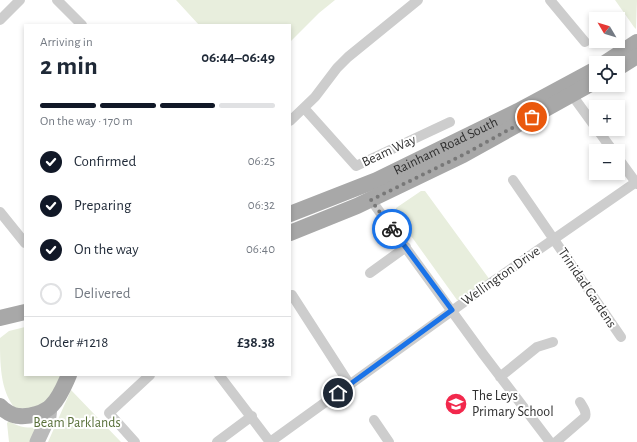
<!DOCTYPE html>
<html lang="en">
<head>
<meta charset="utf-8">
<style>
	:root { --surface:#fff; --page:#f2f2f3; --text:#1f2937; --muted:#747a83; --line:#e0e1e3; --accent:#111827 }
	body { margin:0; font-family:"Alegreya Sans",sans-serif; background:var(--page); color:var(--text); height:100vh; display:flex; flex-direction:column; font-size:15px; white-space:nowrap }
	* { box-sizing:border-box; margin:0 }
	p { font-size:13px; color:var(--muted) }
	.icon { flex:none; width:22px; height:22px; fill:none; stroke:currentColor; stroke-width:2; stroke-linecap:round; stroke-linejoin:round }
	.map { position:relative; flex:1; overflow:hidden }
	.panel { position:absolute; left:24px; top:24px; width:267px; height:352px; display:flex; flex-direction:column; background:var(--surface); border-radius:0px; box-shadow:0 2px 6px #0003 }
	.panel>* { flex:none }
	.needle { width:26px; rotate:308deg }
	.tools { position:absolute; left:589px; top:12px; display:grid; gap:8px }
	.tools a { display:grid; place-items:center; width:36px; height:36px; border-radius:0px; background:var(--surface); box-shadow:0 2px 6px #0003; font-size:20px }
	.pin { position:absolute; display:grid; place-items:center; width:34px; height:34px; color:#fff; margin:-17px; border:2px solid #fff; border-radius:50%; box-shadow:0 1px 4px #0007 }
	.courier { position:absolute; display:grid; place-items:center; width:40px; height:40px; margin:-20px; border:3px solid #1a73e8; border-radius:50%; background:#fff; color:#222; box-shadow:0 1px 5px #0007 }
	.overview em { font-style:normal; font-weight:600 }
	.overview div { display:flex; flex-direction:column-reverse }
	.overview { display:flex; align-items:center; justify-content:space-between; height:68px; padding:0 16px }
	h1 { font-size:26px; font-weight:600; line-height:30px }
	.bar { display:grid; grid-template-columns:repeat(4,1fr); gap:6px 4px; align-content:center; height:48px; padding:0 16px }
	.bar i { height:5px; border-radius:3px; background:var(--line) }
	.bar .active { background:var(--accent) }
	.bar p { grid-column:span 4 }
	.line { display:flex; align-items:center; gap:10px; padding:0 16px; border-top:1px solid var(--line) }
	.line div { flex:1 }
	ol { padding:0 16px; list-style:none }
	li { display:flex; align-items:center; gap:12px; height:44px }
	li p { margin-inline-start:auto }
	li .icon { padding:4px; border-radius:50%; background:var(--accent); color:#fff; stroke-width:4 }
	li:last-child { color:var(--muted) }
	li i { width:22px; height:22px; border:2px solid var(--line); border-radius:50% }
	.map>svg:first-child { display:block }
	.green { fill:#e8eedd }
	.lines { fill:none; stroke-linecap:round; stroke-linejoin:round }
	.street { stroke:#cdcdcd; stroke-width:10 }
	.secondary { stroke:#bababa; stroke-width:15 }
	.primary { stroke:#a8a8a8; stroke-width:16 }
	.done { stroke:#787878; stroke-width:4; stroke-dasharray:0 7.2 }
	.route { stroke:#1a73e8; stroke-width:5 }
	.labels { text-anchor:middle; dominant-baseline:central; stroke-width:4; stroke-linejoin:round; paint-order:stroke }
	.street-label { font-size:14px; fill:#303030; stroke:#fff }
	.poi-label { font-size:14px; fill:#303030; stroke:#fff; text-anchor:start }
	.park-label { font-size:14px; fill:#59703a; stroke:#fff }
</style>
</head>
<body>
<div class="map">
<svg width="637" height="442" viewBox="0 0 637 442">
	<rect width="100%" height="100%" fill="#fff"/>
	<path class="green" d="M176,0h159l-16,13 -29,29v-17h-91z
		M615,0h22l-1,29 -2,-2z
		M421,191h4l65,89 -26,20h-7l-61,-85v-7z
		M25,327v48h42l-23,35 -29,-2c-15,-17 -15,-46 -15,-70l9,-7z
		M71,390l50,52h-73z
		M9,421c10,7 22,8 34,5l-4,16h-30l-2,-19z"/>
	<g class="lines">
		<path class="street" d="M57,0l25,25
			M550,0l35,42
			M0,20l20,-20
			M572,95l24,33
			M304,108l52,58 94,-44
			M290,121l25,-24 22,-29 11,-11 70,-57
			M597,129l16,22
			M618,158l19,26
			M513,180l108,157
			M371,200l112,154 67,88
			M0,212l25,31
			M370,273l36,-26
			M292,295l58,90
			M219,375l51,67
			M500,377l37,-30 16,-5
			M374,420l15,22
			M135,442l-26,-29 41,-38
			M217,442l35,-26
			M270,442l222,-160 144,-100
			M556,442l29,-25c2,-5 -2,-10 -5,-15"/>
		<path class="secondary" d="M37,442l12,-26 1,-9"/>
		<g class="primary">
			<path d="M605,63l32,-21"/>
			<path d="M618,68l19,-12"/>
			<path id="s1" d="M290,214l87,-34 141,-69 78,-42"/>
			<path d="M290,233l67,-27 106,-51 133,-74"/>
			<path d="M0,318l25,-6"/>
			<path d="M0,406c4,5 13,10 19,10 10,1 26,-3 33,-11 8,-8 12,-19 17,-30"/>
		</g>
	</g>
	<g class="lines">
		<path class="done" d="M392,229l-21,-29 92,-45 69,-38"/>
		<path class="route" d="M338,393l114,-83 -60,-81"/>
	</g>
	<defs>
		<g id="school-disc" transform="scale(1.15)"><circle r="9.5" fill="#f2284c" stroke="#fff"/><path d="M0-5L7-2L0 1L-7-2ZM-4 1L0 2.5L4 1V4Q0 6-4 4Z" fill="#fff"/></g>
	</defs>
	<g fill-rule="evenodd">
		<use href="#school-disc" x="456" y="404"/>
	</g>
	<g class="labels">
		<g class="street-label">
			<text stroke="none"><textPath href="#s1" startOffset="170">Rainham Road South</textPath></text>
			<text transform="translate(389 151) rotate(-25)">Beam Way</text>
			<text transform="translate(501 276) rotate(-35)">Wellington Drive</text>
			<text transform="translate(587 288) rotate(56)">Trinidad Gardens</text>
		</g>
		<g class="poi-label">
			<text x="472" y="396">The Leys<tspan x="472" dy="16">Primary School</tspan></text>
		</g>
		<g class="park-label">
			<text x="77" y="423">Beam Parklands</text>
		</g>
	</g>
</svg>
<div class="tools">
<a><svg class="needle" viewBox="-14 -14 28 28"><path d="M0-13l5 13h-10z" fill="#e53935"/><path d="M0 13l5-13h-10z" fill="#747a83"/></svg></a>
<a><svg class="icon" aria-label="locate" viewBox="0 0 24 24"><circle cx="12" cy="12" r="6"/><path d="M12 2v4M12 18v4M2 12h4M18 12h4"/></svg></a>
<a>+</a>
<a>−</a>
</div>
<div class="pin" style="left:532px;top:117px;background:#ea580c"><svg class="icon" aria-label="bag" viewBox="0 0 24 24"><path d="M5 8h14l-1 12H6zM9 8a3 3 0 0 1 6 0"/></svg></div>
<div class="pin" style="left:338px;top:393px;background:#1f2937"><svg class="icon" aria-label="home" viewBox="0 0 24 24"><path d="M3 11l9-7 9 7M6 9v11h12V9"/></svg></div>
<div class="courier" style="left:392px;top:229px"><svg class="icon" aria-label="bike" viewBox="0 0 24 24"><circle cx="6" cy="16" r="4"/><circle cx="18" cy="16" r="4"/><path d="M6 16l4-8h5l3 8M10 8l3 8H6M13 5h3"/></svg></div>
<section class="panel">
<div class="overview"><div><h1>2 min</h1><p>Arriving in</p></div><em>06:44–06:49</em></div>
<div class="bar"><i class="active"></i><i class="active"></i><i class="active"></i><i></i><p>On the way · 170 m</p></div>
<ol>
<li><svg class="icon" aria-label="check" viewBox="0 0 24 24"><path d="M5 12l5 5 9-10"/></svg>Confirmed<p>06:25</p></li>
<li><svg class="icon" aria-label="check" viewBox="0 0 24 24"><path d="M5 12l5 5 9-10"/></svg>Preparing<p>06:32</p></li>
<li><svg class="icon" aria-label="check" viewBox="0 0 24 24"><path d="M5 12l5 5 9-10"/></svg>On the way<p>06:40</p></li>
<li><i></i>Delivered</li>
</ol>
<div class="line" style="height:52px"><div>Order #1218</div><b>£38.38</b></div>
</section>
</div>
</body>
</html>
